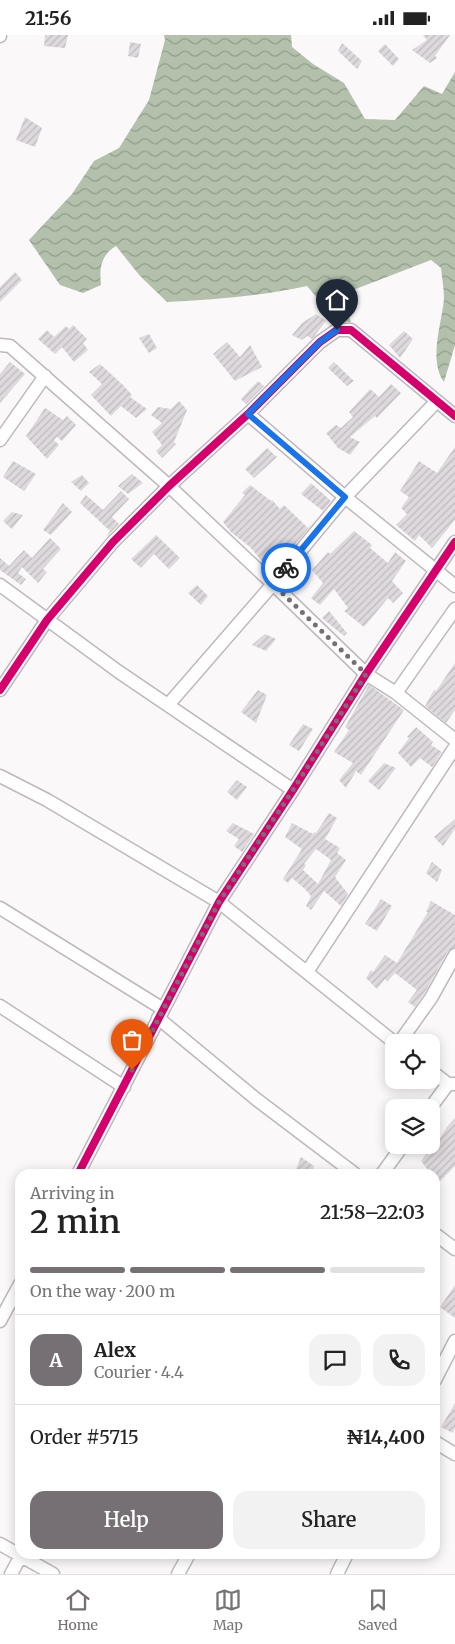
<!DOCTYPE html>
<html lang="en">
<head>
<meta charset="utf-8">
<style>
	:root { --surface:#fff; --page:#f2f2f2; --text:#222; --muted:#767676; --line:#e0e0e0; --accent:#766f73 }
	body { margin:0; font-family:Merriweather,serif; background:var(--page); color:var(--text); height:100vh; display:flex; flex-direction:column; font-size:19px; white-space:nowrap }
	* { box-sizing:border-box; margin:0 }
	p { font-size:16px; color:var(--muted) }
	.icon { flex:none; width:28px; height:28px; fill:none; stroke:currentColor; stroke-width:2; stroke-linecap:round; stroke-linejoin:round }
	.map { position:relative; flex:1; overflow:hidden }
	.side { position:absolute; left:15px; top:1134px; width:425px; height:390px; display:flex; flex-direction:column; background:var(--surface); border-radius:15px; box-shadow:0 2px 12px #0003 }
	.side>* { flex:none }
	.buttons { position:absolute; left:385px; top:999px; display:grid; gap:10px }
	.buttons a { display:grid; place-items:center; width:55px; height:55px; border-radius:10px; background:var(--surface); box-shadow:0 2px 12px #0003; font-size:25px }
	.pin { position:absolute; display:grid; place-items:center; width:42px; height:42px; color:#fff; margin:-51px -21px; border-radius:50% 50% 50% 0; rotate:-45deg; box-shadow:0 0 5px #0007 }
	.pin .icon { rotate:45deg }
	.courier { position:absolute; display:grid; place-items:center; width:50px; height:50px; margin:-25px; border:4px solid #1a73e8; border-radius:50%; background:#fff; color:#222; box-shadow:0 1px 6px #0007 }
	.summary em { font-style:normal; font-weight:600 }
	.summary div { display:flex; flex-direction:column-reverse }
	.summary { display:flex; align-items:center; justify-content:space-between; height:85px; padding:0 15px }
	h1 { font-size:32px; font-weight:600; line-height:38px }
	.bar { display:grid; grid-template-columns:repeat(4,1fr); gap:8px 5px; align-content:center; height:60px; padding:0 15px }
	.bar i { height:6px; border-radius:4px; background:var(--line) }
	.bar .selected { background:var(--accent) }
	.bar p { grid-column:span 4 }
	.line { display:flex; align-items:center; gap:12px; padding:0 15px; border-top:1px solid var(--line) }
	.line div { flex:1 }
	.round { display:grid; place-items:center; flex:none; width:52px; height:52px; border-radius:15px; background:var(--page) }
	.button { display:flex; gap:10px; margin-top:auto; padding:10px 15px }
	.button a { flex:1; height:58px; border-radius:15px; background:var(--accent); color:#fff; font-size:20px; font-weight:600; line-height:58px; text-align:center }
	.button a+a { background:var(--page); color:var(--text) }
	.status { display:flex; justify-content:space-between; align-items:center; height:35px; padding:0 25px; background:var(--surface); direction:ltr }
	.status svg { height:14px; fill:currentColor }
	.tabs { display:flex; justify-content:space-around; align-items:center; height:70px; border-top:1px solid var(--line); background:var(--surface); font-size:14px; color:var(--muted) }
	.tabs a { display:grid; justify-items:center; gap:2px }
	.tabs .selected { color:var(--accent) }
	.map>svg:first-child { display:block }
	.water { fill:url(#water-waves) }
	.building { fill:url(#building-hatch); fill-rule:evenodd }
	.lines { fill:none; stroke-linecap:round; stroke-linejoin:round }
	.minor-casing { stroke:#beb8bc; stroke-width:15 }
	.minor { stroke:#fefefe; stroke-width:12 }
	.cycleway-casing { stroke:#fff; stroke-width:11 }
	.cycleway { stroke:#d6006c; stroke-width:8 }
	.done { stroke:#766f73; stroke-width:5; stroke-dasharray:0 9 }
	.route { stroke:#1a73e8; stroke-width:6 }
</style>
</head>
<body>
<div class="status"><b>21:56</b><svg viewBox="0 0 49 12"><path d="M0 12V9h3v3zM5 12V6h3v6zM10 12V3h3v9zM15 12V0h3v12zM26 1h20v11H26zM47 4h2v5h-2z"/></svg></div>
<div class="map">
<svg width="455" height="1539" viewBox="0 0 455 1539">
	<defs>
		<pattern id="water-waves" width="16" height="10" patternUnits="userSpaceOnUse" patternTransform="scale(1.25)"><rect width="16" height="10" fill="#b3c1ac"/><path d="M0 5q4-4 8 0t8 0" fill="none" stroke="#929d8c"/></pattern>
		<pattern id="building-hatch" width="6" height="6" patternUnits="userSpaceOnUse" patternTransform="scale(1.25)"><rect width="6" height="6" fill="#ded9dc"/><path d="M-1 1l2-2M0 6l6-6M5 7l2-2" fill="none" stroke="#bfbabd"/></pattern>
	</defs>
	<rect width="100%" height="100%" fill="#fbf8fa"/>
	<path class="water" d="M164,0h127l1,12 21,17 31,19 21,36 30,1 29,-34 18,8 13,-22v273l-11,37c-16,-22 -2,-59 0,-83 0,-10 -2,-21 -3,-31l-10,-8 -91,35 11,27 -14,-1 -30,-35c-46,10 -93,14 -140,16l-27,-26 -24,-30c-15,9 -17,22 -15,39l-18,8 -23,-8 -31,-45 43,-46 22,-33 25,-13 30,-48 16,-60z"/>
	<path class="building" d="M45,0h23l-3,13 -21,-2z
		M423,0h27l-15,21 2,2 -7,5 -18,-13 15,-10z
		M130,7l11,2 -3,14 -10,-2z
		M342,8l20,18 -5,8 -19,-18z
		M385,9l14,15 -6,7 -15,-15z
		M25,82l17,11 -7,19 -19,-7z
		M15,237l7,8 -22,22v-15z
		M316,279l10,7 -14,18 -5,-3 -5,4 -10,-5 10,-12z
		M73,290l14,14 -4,4 5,7 -14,12 -12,-15 -7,7 -17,-15 9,-9 7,7 12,-11 3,3z
		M404,296l9,8 -13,19 -11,-13z
		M149,299l8,14 -8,5 -10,-15z
		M227,307l13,15 10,-12 12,22 -27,14 -22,-27z
		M10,327l15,12 -25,29v-29z
		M334,327l20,19 -7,5 -19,-18z
		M100,329l23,21 9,10 -2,2 17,12 -11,9 -15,-12 -10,10 -20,-21 11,-11 -13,-12z
		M258,346l6,5 -18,18 -5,-5z
		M391,349l10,9 -24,25 -2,-2 -25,21 10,5 -10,13 -12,-7 -12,-15 10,-8 5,3 12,-11 -4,-5 21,-23 9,8z
		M179,366l8,9 -13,32 2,2 -14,14 -6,-7 6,-6 -10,-13 10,-9 -11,-8 7,-8 13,2z
		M45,373l18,12 4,-4 9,9 -14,16 -5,-4 -3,3 5,5 -12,14 -21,-23z
		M455,412v73l-23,28 -13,-13 -4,6 -19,-16 11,-11 -6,-6 8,-11 -9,-6 19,-30 18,12z
		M267,413l10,9 -23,21 -9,-9z
		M13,426l23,13 -12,17 -21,-14z
		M132,439l11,9 -15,11 -10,-8z
		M82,440l7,8 -8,8 -10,-9z
		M311,448l20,18 -8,10 -22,-17z
		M250,450l21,16 1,-1 8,9 4,-4 24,23 10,-11 -30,36 -7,-5 -14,19 -17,-20 -19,-15 -8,-10 22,-27 -3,-2z
		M121,456l8,8 -17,18 7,7 -13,13 4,-6 -30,-28 6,-8 17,15z
		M63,468l9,9 -21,23 -8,-5z
		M12,477l11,3 -11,14 -9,-8z
		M354,496l18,14 -2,3 18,15 7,-11 11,9 -14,20 11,12 -10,10 -5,-5 -24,29 -20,-16 4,-3 -14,-19 -14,16 -9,-7 12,-15 -11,-13 16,-18 2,2z
		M156,500l24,23 -11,11 -15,-15 -13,14 -10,-9z
		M50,503l11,11 -18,20 4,3 -9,11 -16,-16 -4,6 8,6 -5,6 -21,-15v-12l9,8 15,-16 8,8z
		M197,550l11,11 -7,9 -13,-12z
		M329,576l18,22 -3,3 -22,-18z
		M265,599l11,5 -10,12 -14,-6z
		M455,628v47l-9,13 -21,-17 9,-16 2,1z
		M369,650l35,25 -43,65 -5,-4 -10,17 -7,-8 14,-17 -19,-11 15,-22 -4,-3z
		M258,655l9,5 -11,28 -15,-11z
		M303,689l10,5 -14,22 -10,-6z
		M416,692l17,15 -2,3 11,7 -10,15 -12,-9 -9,9 -13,-14 11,-15 -2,-1z
		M384,728l12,5 -17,22 -11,-9z
		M237,745l10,7 -10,13 -10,-8z
		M329,778l8,5 -12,21 15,9 -3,5 9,7 -11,17 13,17 -7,12 -17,-15 -13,19 -5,-4 5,-10 -7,-8 -12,-10 -4,5 -5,-4 19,-30 -17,-12 7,-14 21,11 1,-2 2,1zM316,814l15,11 -13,24 -15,-14 3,-5 -2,-1z
		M455,784v10l-12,17 -9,-9z
		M233,788l21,11 -12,18 -8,-6 5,-7 -13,-8z
		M432,827l10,8 -5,12 -11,-9z
		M381,864l11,7 -15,25 -12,-7z
		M431,866l24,14v32l-7,4 -24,43 -9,13 -7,-5 9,-12 -22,-17 -8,9 -2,-3 -8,10 -11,-11 5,-8 2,2 12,-17 12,8 31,-51h-2z
		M455,1083v48l-20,21v-13h-4l-10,-13 6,-8 2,2 18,-28z
		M301,1122l13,9 -3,8h-17z
		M455,1250v33l-15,-11z
		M455,1368v25l-2,5 -12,-6z"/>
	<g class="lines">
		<g class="minor-casing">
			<path id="minor" d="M0,1v-1
				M0,310l10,1 159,140 104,98 93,90 30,19 59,47
				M248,379l97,83 110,89
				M0,405l45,-64
				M0,550l119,87 174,118
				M0,655l47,-70 66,-78 56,-56 79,-72 72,-72 17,-12h14l104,86
				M396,658l59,-84
				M168,670l105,-121 72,-87 92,-96
				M0,741l47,24 172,102 176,141
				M0,873l163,101
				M307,937l148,-225
				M0,971l124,81
				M158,983l98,81 99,75
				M399,1008l32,-45 24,-43
				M431,1036l17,13h7
				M431,1072l17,-23
				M78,1139l141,-272 74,-112 73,-116 89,-132
				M382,1139l21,-29
				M435,1199l20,15
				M0,1286l20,-37
				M435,1345l20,-39
				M435,1407l20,12
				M0,1509l53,30
				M11,1539l11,-20
				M178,1539l11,-20
				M337,1539l10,-20"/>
		</g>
		<use href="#minor" class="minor"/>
		<g class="cycleway-casing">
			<path id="cycleway" d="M0,655l47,-70 66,-78 56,-56 79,-72 72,-72 17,-12h14l104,86
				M78,1139l141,-272 74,-112 73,-116 89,-132"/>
		</g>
		<use href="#cycleway" class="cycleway"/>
	</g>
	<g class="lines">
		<path class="done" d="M132,1035l87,-168 74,-112 73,-116 -93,-90 13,-16"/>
		<path class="route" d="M286,533l59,-71 -97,-83 72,-72 17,-12"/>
	</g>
</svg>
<div class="buttons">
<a><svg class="icon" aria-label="locate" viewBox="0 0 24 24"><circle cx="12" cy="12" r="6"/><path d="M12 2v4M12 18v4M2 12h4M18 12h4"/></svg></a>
<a><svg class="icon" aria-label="layers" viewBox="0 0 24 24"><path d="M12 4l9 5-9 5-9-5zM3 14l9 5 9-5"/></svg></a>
</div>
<div class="pin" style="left:132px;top:1035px;background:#ea580c"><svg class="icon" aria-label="bag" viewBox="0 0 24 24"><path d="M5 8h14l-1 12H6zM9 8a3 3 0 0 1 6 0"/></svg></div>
<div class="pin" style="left:337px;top:295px;background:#1f2937"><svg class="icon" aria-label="home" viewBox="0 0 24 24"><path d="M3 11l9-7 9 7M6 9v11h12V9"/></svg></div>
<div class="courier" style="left:286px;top:533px"><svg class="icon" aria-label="bike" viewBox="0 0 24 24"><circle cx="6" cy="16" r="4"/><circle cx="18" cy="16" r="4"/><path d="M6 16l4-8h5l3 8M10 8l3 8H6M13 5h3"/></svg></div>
<section class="side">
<div class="summary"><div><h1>2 min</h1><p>Arriving in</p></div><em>21:58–22:03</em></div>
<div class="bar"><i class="selected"></i><i class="selected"></i><i class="selected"></i><i></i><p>On the way · 200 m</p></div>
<div class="line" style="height:90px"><b class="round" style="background:var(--accent);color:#fff">A</b><div><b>Alex</b><p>Courier · 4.4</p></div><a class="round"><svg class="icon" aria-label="chat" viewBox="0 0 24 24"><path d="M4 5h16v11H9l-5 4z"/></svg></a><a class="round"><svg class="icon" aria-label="phone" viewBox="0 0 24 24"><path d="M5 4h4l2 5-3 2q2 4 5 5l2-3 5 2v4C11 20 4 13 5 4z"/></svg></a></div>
<div class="line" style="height:65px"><div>Order #5715</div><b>₦14,400</b></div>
<div class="button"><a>Help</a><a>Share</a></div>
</section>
</div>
<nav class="tabs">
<a class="selected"><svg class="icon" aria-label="home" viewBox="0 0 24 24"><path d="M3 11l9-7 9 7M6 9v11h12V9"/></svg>Home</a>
<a><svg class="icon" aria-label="map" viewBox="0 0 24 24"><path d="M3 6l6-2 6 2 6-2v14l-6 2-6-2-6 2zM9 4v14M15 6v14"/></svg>Map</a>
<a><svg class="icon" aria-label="saved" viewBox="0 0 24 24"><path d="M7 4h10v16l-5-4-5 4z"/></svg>Saved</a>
</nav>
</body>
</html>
